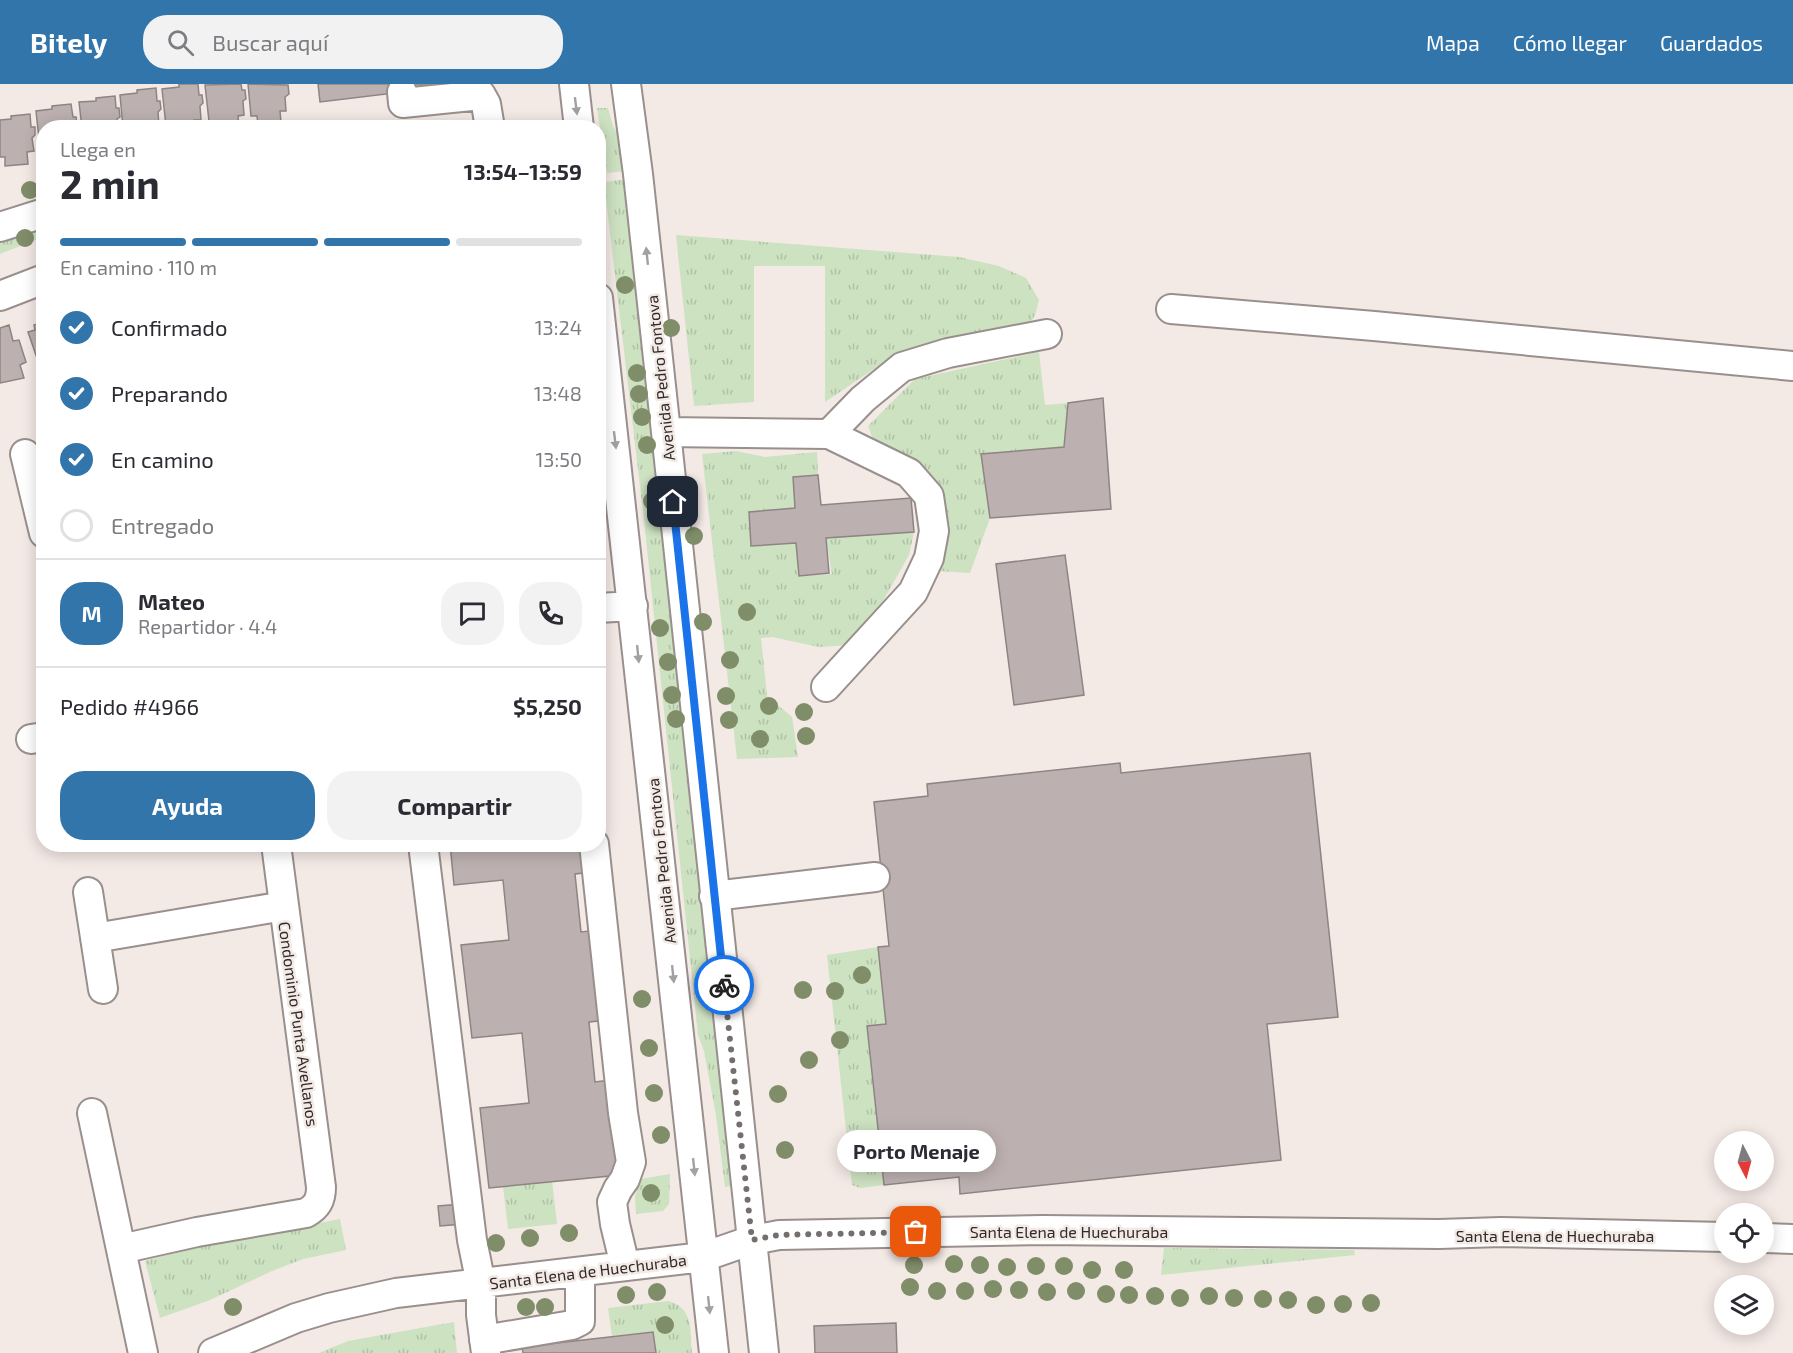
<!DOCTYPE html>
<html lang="es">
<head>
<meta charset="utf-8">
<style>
	:root { --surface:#fff; --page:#f2f2f3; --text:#2b2b33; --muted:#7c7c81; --line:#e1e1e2; --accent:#3275ab }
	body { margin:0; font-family:"Exo 2",sans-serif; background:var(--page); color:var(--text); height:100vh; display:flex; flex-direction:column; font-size:22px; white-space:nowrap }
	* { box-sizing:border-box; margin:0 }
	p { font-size:20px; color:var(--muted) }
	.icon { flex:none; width:33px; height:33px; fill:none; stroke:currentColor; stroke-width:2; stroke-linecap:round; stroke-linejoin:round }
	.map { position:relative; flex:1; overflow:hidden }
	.drawer { position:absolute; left:36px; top:36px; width:570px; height:732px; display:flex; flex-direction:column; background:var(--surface); border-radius:24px; box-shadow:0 3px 15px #0003 }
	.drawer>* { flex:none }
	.needle { width:39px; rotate:174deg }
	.buttons { position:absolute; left:1714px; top:1047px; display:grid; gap:12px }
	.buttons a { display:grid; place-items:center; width:60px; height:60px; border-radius:50%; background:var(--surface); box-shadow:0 3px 15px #0003; font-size:30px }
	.pin { position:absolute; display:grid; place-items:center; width:51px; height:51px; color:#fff; margin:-26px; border-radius:12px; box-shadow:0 3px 9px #0006 }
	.courier { position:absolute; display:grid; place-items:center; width:60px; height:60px; margin:-30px; border:4px solid #1a73e8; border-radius:50%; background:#fff; color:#222; box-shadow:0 2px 8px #0007 }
	.bubble { position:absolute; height:42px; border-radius:21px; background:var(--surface); box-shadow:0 3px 15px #0003; font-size:20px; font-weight:700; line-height:42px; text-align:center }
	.headline em { font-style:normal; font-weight:700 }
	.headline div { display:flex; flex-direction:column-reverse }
	.headline { display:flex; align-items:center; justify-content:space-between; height:102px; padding:0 24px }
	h1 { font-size:39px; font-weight:700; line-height:45px }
	.bar { display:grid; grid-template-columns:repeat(4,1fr); gap:9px 6px; align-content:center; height:72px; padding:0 24px }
	.bar i { height:8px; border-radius:4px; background:var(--line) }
	.bar .current { background:var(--accent) }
	.bar p { grid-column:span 4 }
	.line { display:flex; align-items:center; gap:15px; padding:0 24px; border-top:2px solid var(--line) }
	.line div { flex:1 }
	.round { display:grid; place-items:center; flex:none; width:63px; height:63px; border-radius:24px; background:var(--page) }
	ol { padding:0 24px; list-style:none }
	li { display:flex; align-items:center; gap:18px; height:66px }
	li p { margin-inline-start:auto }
	li .icon { padding:6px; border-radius:50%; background:var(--accent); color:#fff; stroke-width:4 }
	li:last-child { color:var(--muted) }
	li i { width:33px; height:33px; border:3px solid var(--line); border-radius:50% }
	.button { display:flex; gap:12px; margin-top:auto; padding:12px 24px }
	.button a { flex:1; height:69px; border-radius:24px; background:var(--accent); color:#fff; font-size:24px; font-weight:700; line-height:69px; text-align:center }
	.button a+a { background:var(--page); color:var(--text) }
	header { display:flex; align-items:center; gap:36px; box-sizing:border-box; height:84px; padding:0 30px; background:var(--accent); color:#fff }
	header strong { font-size:28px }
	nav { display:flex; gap:33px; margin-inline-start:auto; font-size:21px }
	.search { width:420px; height:54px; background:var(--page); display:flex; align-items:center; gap:15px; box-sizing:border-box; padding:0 21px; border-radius:24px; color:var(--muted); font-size:22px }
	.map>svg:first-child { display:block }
	.grass { fill:url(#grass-tufts) }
	.building { fill:#bcb1b0; stroke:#8e8483; stroke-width:1.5 }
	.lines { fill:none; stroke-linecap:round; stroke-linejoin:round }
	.minor-casing { stroke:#998f8c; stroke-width:32 }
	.minor { stroke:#fff; stroke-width:28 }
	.tree { fill:#808d69 }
	.oneway { fill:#a2a0a0 }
	.done { stroke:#746e6c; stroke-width:6; stroke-dasharray:0 10.8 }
	.route { stroke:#1a73e8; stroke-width:8 }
	.labels { text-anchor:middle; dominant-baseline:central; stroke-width:5; stroke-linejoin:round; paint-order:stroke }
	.street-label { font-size:16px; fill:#302c2b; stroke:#f3e9e5 }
</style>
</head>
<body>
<header>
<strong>Bitely</strong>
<div class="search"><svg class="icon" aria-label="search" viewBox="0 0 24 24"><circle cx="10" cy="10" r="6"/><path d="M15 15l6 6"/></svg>Buscar aquí</div>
<nav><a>Mapa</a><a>Cómo llegar</a><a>Guardados</a></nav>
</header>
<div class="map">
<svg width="1793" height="1269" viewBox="0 0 1793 1269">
	<defs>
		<pattern id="grass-tufts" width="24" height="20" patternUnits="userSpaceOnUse" patternTransform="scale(1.5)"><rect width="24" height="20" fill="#cde2c1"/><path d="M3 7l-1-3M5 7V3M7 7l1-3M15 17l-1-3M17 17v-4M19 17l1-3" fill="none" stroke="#b0c2a6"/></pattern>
	</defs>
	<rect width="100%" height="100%" fill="#f3e9e5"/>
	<path class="grass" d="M597,24h11l5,18 11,19 3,26 -20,2z
		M629,95l24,218 29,329 37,335 12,125 -6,1 -9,-72 -12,-64 -6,-16 -54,-515 -40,-338z
		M43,142v11l-43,17v-13l22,-9z
		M676,151l283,22 40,9 27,12 13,22 -4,15 -5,8 -131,29 -74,50v-136h-71v136l-60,4z
		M1039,268l6,53 23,-2 -4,44 -83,7 9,64 -20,55 -32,-2 6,-41 -70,-88 -6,-16 47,-47z
		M736,367l29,6 52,-5 1,23 -25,3 2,30 -46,4 3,34 44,-3 3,33 33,-2 -6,-36 88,-6 -5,23 -26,46 -33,44 -31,2 -47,-10 -11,1 6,58 25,21 6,40 -61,2 -35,-305z
		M878,863l8,77 -19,3 17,158 -24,3 -8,-3 -25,-230z
		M670,1090l-1,30 -6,7 -27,3 -1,-18 6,-17z
		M552,1097l5,43 -49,5 -5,-43z
		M340,1135l6,31 -43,9 -31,12 -62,29 -50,18 -15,-57 43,-12z
		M1164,1164l190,2 1,5 -194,20z
		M668,1217c26,7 22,29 24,52h-36l-3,-21 -41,4 -4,-28z
		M454,1238l3,31h-138l29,-12z"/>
	<path class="building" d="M179,0h19l1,11h3l1,8 -3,3 1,14h-7l1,8 -29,-2 -4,-37 17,-2z
		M241,0l1,6h3l1,9 -3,2 1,14 -6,1 1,11 -23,1 -1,-7h-6l-4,-36z
		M248,0l40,1 1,9 -4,3 1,14h-6l1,12 -23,2 -1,-9h-6z
		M318,0h151l-149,18z
		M156,4l1,13h3l1,8 -3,3 1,14 -36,2 -3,-33 17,-2v-3z
		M115,12l1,12h3l1,9 -3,2 1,9h-36l-3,-26 17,-1v-3z
		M71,20l2,13h3l1,8 -3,3h-30v19l-4,1 -4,-37 16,-2v-3z
		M30,30l1,13h4v8l-3,3 2,13 -7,1 1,12 -23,2v-9h-5v-37l11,-1v-3z
		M44,238v43l-4,2 -12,-35 7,-2 -1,-5z
		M9,241l4,16 6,-1 7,22 -6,3 4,13 -24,5v-55z
		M1103,314l8,111 -121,9 -9,-64 83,-7 4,-44z
		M818,391l3,30 90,-7 3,34 -88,6 3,35 -30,3 -3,-33 -45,3 -2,-34 46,-4 -2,-31z
		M1065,471l19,140 -70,10 -18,-141z
		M1310,669l28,264 -71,7 14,136 -321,34 -1,-17 -75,8 -17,-159 19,-2 -8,-77 11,-1 -15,-144 54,-6 -1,-12 193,-21 1,10z
		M450,760h139l3,28 -17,2 6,58 18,-2 9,90 -19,2 6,60 15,-2 10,95 -131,13 -9,-80 49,-5 -7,-70 -50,5 -11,-93 48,-5 -6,-60 -49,5z
		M461,1120l3,20 -24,2 -2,-20z
		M896,1239l1,30h-82l-1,-27z
		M653,1248l3,21h-133l-1,-6z"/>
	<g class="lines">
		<g class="minor-casing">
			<path id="minor" d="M574,0l5,44
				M626,0l12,90 28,258 98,921
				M402,8l1,11 78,-8 5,9 4,24
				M0,143l44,-14
				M0,212l44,-17
				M598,214l116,1055
				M1171,225l203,17 419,40
				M666,348l163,2 80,39 20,23 5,35 -5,27 -16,34 -87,95
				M829,350l34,-35 39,-32 46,-14 99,-19
				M25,370l19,79
				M598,524l35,-2
				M31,655l13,-2
				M423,760l49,396 9,44v31l5,38
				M594,760l29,269 8,49 -6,17 -7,10 -6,13 3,22 10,42
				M88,808l15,97
				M714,812l161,-19
				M95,854l189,-32
				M92,1029l51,240
				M1764,1154l29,1
				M121,1165l76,-17 109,-19c11,-6 15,-13 15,-26l-45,-343
				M484,1256l88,-15 8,-4v-49
				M213,1269l83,-35 33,-10 67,-15 307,-36 49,-17 27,-5 263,-5 397,4 62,-2 224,5"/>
		</g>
		<use href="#minor" class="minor"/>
	</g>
	<g class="tree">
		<circle cx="30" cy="106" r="9"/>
		<circle cx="25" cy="154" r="9"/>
		<circle cx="625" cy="201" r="9"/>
		<circle cx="671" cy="244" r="9"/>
		<circle cx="637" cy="289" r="9"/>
		<circle cx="639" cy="310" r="9"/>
		<circle cx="642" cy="333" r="9"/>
		<circle cx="647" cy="361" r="9"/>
		<circle cx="652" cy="417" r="9"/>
		<circle cx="694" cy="452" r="9"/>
		<circle cx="747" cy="528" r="9"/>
		<circle cx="703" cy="538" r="9"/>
		<circle cx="660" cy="544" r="9"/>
		<circle cx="730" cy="576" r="9"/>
		<circle cx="668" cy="578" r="9"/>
		<circle cx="672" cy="611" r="9"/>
		<circle cx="726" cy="612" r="9"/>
		<circle cx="769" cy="622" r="9"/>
		<circle cx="804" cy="628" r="9"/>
		<circle cx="676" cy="635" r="9"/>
		<circle cx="729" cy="636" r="9"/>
		<circle cx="806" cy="652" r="9"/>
		<circle cx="760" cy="655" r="9"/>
		<circle cx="862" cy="891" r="9"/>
		<circle cx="803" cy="906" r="9"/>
		<circle cx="835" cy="907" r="9"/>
		<circle cx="642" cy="915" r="9"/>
		<circle cx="840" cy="956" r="9"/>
		<circle cx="649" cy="964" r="9"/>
		<circle cx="809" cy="976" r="9"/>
		<circle cx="654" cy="1009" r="9"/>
		<circle cx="778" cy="1010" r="9"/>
		<circle cx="661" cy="1051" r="9"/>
		<circle cx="785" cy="1066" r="9"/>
		<circle cx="651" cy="1109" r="9"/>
		<circle cx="569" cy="1149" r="9"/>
		<circle cx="530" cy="1154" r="9"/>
		<circle cx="496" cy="1159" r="9"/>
		<circle cx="954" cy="1180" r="9"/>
		<circle cx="914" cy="1181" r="9"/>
		<circle cx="980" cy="1181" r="9"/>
		<circle cx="1036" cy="1182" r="9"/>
		<circle cx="1064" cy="1182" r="9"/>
		<circle cx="1007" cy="1183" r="9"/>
		<circle cx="1092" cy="1186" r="9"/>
		<circle cx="1124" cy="1186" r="9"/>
		<circle cx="910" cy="1203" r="9"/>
		<circle cx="993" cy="1205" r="9"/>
		<circle cx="1019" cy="1206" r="9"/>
		<circle cx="937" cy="1207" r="9"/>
		<circle cx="965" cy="1207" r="9"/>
		<circle cx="1076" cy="1207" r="9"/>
		<circle cx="657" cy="1208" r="9"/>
		<circle cx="1047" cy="1208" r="9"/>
		<circle cx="1106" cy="1210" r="9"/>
		<circle cx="626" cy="1211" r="9"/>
		<circle cx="1129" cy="1211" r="9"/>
		<circle cx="1155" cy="1212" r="9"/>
		<circle cx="1209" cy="1212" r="9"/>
		<circle cx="1180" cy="1214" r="9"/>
		<circle cx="1234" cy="1214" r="9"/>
		<circle cx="1263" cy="1215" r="9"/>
		<circle cx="1288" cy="1216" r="9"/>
		<circle cx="1371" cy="1219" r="9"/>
		<circle cx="1343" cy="1220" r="9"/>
		<circle cx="1316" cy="1221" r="9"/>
		<circle cx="233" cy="1223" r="9"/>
		<circle cx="526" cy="1223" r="9"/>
		<circle cx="545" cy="1223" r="9"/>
		<circle cx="665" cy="1241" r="9"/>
	</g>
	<defs><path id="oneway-solid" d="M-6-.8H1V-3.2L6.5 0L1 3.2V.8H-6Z" transform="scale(1.5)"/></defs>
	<g class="oneway">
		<use href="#oneway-solid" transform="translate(576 22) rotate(83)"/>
		<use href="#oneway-solid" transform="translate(647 172) rotate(-96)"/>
		<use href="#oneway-solid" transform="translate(615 356) rotate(83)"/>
		<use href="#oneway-solid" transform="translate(638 570) rotate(84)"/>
		<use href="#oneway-solid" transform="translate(673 890) rotate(84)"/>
		<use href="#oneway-solid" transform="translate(694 1083) rotate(84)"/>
		<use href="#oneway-solid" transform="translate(709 1221) rotate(84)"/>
	</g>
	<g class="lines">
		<path class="done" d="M724,901l28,255 27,-5 137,-3"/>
		<path class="route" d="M673,418l51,483"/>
	</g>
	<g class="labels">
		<g class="street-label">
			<text transform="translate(660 294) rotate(-96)">Avenida Pedro Fontova</text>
			<text transform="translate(661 777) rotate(-96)">Avenida Pedro Fontova</text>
			<text transform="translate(299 940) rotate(82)">Condominio Punta Avellanos</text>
			<text x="1069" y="1147">Santa Elena de Huechuraba</text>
			<text x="1555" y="1151">Santa Elena de Huechuraba</text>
			<text transform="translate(588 1187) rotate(-7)">Santa Elena de Huechuraba</text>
		</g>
	</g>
</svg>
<div class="buttons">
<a><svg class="needle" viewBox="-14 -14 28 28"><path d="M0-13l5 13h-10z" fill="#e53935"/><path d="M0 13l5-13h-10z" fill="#7c7c81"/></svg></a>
<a><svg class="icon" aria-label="locate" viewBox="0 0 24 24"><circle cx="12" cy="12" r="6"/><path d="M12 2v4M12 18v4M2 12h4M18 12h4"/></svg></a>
<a><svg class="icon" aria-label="layers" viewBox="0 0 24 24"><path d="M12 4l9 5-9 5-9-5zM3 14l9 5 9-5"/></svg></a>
</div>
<div class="pin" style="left:916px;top:1148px;background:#ea580c"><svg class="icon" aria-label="bag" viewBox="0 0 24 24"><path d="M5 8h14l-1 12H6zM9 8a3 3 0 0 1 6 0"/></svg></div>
<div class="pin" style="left:673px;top:418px;background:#1f2937"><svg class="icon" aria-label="home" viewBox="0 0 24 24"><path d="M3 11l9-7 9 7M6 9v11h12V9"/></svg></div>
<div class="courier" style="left:724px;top:901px"><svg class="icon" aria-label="bike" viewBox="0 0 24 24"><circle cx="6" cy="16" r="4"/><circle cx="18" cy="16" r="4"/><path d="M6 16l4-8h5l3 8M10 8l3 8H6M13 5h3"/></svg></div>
<div class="bubble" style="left:837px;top:1046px;width:159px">Porto Menaje</div>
<section class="drawer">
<div class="headline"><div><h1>2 min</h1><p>Llega en</p></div><em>13:54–13:59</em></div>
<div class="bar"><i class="current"></i><i class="current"></i><i class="current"></i><i></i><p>En camino · 110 m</p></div>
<ol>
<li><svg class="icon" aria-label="check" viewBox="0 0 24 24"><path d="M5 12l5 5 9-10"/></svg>Confirmado<p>13:24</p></li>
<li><svg class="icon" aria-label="check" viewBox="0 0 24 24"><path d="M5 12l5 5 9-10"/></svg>Preparando<p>13:48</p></li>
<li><svg class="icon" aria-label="check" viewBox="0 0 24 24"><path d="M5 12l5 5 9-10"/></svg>En camino<p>13:50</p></li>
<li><i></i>Entregado</li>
</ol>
<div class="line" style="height:108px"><b class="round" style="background:var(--accent);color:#fff">M</b><div><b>Mateo</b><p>Repartidor · 4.4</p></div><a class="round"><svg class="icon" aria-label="chat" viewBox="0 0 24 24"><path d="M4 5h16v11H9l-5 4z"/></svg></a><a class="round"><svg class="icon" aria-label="phone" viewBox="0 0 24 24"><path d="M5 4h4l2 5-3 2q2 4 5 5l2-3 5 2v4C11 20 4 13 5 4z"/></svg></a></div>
<div class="line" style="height:78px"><div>Pedido #4966</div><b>$5,250</b></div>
<div class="button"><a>Ayuda</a><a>Compartir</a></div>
</section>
</div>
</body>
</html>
